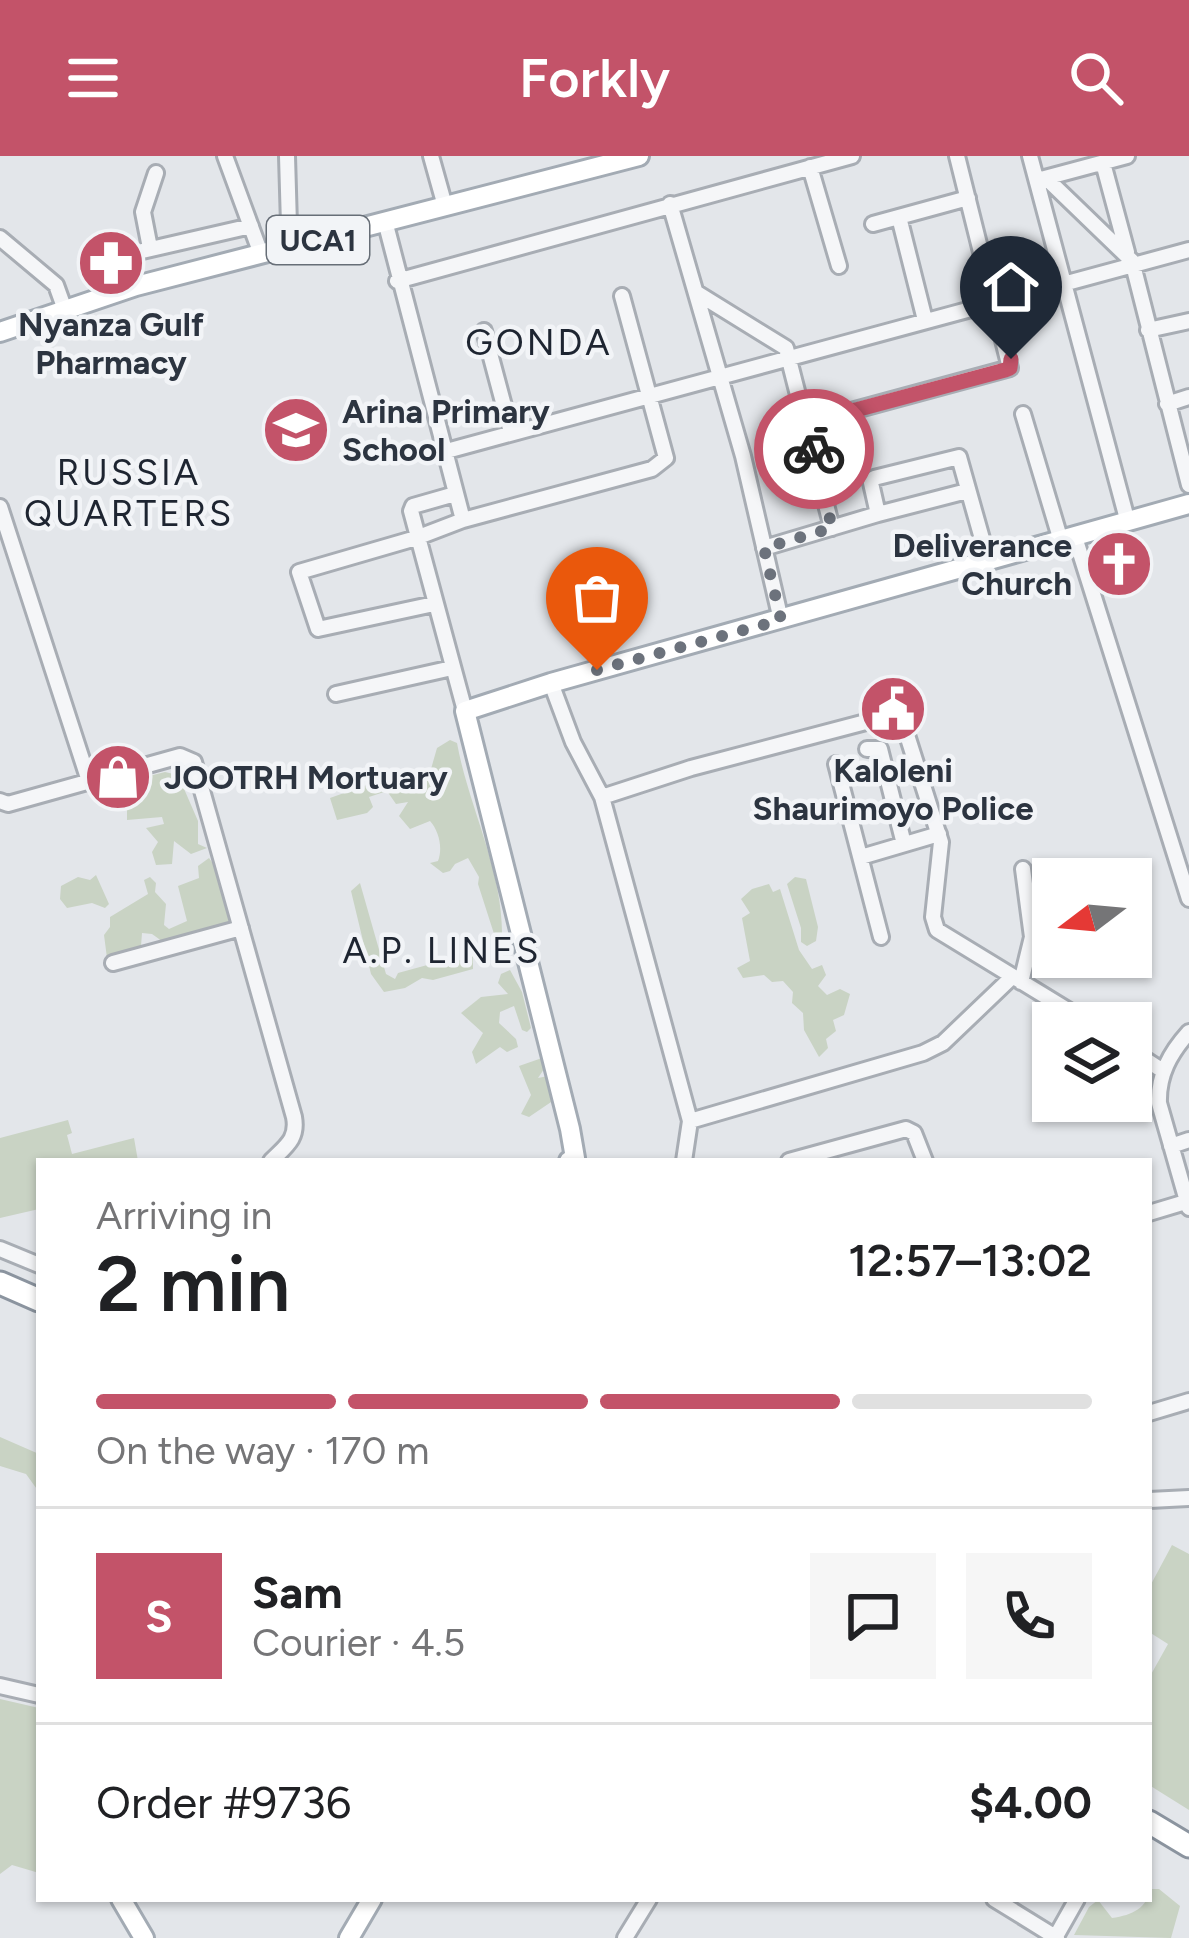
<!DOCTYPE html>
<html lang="en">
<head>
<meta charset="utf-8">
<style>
	:root { --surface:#fff; --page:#f6f6f6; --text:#202124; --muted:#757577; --line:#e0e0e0; --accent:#c35369 }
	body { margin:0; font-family:Figtree,sans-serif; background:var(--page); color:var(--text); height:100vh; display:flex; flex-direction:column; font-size:45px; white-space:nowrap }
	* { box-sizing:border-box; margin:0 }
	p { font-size:39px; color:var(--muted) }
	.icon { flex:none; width:66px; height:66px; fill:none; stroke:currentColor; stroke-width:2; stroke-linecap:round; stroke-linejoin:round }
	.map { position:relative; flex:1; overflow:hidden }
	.details { position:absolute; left:36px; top:1002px; width:1116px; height:744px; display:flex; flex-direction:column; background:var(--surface); border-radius:0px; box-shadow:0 3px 9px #0004 }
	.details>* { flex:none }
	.needle { width:78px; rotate:254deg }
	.fabs { position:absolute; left:1032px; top:702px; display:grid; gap:24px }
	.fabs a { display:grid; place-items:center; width:120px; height:120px; border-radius:0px; background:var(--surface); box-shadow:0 3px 9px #0004; font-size:60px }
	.pin { position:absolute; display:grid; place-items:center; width:102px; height:102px; color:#fff; margin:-123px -51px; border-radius:50% 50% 50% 0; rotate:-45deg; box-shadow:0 0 12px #0007 }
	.pin .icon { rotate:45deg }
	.courier { position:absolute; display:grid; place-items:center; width:120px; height:120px; margin:-60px; border:9px solid #c35369; border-radius:50%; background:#fff; color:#222; box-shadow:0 3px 15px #0007 }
	.overview em { font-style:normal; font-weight:600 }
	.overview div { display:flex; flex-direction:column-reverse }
	.overview { display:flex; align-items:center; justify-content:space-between; height:204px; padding:0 60px }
	h1 { font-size:78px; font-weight:600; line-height:90px }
	.bar { display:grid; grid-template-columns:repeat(4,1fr); gap:18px 12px; align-content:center; height:144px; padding:0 60px }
	.bar i { height:15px; border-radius:9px; background:var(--line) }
	.bar .on { background:var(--accent) }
	.bar p { grid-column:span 4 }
	.line { display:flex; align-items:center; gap:30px; padding:0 60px; border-top:3px solid var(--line) }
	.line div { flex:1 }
	.round { display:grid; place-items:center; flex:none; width:126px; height:126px; border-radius:0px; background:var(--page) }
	header { display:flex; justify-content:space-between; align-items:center; height:156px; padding:0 60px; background:var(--accent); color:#fff; font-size:54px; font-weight:600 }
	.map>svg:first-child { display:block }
	.green { fill:#c9d3c4 }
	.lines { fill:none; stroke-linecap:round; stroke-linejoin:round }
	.minor-casing { stroke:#a8adb4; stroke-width:20 }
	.major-casing { stroke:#a3abb4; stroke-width:24 }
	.highway-casing { stroke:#8b949f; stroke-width:27 }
	.minor { stroke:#f5f6f8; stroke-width:14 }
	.major { stroke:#fff; stroke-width:18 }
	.highway { stroke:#fff; stroke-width:21 }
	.done { stroke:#6c727c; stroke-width:12; stroke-dasharray:0 21.6 }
	.route { stroke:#c35369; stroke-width:15 }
	.labels { text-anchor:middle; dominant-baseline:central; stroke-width:9; stroke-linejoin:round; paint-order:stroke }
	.shield { fill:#f2f4f7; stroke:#676e77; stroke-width:3 }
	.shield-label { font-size:30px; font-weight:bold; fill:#2c3440 }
	.poi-label { font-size:33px; font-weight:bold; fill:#2c3440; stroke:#f2f4f7 }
	.neighbourhood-label { font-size:36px; letter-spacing:3px; fill:#1e2531; stroke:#f2f4f7 }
</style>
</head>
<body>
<header><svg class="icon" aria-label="menu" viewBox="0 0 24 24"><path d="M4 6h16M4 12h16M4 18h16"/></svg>Forkly<svg class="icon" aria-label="search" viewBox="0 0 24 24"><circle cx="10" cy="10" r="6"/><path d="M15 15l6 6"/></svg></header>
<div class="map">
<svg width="1189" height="1782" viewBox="0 0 1189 1782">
	<rect width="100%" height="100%" fill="#e3e6ea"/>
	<path class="green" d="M450,584l7,3c12,66 47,128 45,197h-6l-18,-56 1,-7 -11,-19 -13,6 -5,7 -7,2 -13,-10 8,-2c5,-13 1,-30 -8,-40l-20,8 -11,-13 9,-14 -12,2 -9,-13 -18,6 4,10 -6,6 -30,7 -7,-22 42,-15 1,-9c21,-4 38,2 58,-5l6,-21z
		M165,616l13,3 20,46v23l9,4 -16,6 -17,-13 -2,23 -16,1 -4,-13 6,-10 -12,-14 18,-4 -2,-7 -35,3v-18l-10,-18z
		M209,702l9,12 12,53 -15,10 -30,2 -2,4 -17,5 -14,-10 -10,-1 -1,13 -19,10 -15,2 -3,-23 6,-8v-10l38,-23 -4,-14 6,-3 6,6 -1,9 11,12 -2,21 5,4 18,-8 -9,-35 21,-8 -1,-12z
		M96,719l13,29 -4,4 -13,-5 -25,5 -7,-9 1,-13 17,-9 12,3z
		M795,721l11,2 12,48 -2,14 -9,5 -6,-4v-14l-14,-44z
		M360,727l26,91 9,5 3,-6 55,-15 5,3 15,-8v16l-40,11 -11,-2 -17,10 -21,4 -13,-18 -20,-83z
		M769,728l4,8 7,-3 19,61 13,19 10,-4 4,10 -8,11 9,9 13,-6 10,5 -6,21 -11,5 3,11 -10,8 2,9 -9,9 -15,-27 -1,-17 -11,-10 1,-11 -10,-11 -11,1 -8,-7 -21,3 -6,-10 13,-7 -8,-43 8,-5 -9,-14 11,-10z
		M510,814l12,22 9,36 -4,4 -5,-2 -8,-24 -14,6 -1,11 17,16 2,8 -11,5 -7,-5 -24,17 -4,-12 11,-19 -22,-20 20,-16 27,-3 -10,-11 3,-9z
		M542,902l4,8 -8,12 10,-2 9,22 -28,19 -8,-3 10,-19 -12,-29z
		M68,964l4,13 -5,2 5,19 62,-16 4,23h-99v48l-39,9v-80z
		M0,1281l39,17v38l-13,-18 -26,-8z
		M1172,1389l17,9v256l-40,-25v-107l19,-34 -19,-12v-44z
		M0,1543l39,9v165l-27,-8 -12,9z
		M1150,1733h9l21,17 -9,32 -97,-3 15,-28 9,-7 14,18c21,-3 35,-10 38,-29z"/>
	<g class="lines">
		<g class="minor-casing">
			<path id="minor" d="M225,0l36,98
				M287,0l2,69 7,21
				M431,0l14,50
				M1030,0l97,363
				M1103,7l24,89
				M810,11l29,99
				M1046,22l86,83 57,224
				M1041,23l86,-23
				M670,48l73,252 38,164
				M899,61l26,103
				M385,65l78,299 -47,18 -117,34 19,57 116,-25
				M873,68l95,-26
				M0,82l56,47 9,25
				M150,92l-7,-36 13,-39
				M116,101l135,-31
				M397,125l455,-125
				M697,137l89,55 46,180
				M1148,174l41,-9
				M484,175l27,101
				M1167,248l22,-7
				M1023,258l38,127
				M807,267l203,-55 -53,-212
				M443,296l746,-202
				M967,335l-89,23 -7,-31 3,-5 85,-21 29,103
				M455,338l-42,12 -2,5 54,200
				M0,351l89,274
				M463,364l189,-51 14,-11 -44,-162
				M1075,381l114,362
				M764,392l114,-34
				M551,527l22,59 29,55 88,324
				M336,538l116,-26
				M867,593h13l24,95
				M836,608l45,173
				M602,641l89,-29 209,-55 41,129 -8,75 4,13 152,93
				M0,645l8,3 172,-48 14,6 100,355c4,22 -8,29 -23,44
				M861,701l78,-23
				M113,807l128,-35
				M1021,826l11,-45 -9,-68
				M1189,876c-19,21 -31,43 -30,71l30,105
				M1131,894l32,21
				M1171,990l18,-6
				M684,1005l6,-40 233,-68 20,-10 69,-66
				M789,1005l117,-32 8,4 11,28
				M1149,1057l40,-12
				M0,1093l39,16
				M1149,1257l40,-12
				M1149,1344l40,-2
				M0,1530l39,9
				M994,1743l63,39
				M625,1782l24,-39
				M1055,1782l22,-39"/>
		</g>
		<g class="major-casing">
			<path id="major" d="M0,176l136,-46 503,-130
				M569,1005l6,-3 -5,-29 -105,-418 86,-28 638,-179
				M121,1743l23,39
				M349,1782l23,-39"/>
		</g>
		<g class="highway-casing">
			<path id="highway" d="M0,1127l39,17
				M1149,1666l40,24"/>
		</g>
		<use href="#minor" class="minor"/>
		<use href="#major" class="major"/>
		<use href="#highway" class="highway"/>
	</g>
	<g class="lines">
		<path class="done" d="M597,514l184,-50 -17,-72 68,-20 -18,-79"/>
		<path class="route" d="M814,293l-7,-26 198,-53 5,-2 1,-9"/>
	</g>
	<defs>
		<g id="pharmacy-disc" transform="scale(3.45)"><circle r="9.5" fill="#c35369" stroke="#f2f4f7"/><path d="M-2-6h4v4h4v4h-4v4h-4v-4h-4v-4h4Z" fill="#fff"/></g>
		<g id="school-disc" transform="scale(3.45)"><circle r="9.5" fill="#c35369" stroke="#f2f4f7"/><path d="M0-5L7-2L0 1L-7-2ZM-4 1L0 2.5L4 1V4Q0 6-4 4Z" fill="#fff"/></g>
		<g id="church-disc" transform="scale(3.45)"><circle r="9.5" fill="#c35369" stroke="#f2f4f7"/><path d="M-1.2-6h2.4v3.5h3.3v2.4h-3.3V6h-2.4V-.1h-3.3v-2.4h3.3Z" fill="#fff"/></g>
		<g id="civic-disc" transform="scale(3.45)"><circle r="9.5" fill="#c35369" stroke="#f2f4f7"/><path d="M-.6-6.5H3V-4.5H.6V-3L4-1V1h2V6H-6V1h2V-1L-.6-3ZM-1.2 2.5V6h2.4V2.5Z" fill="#fff"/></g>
		<g id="shop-disc" transform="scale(3.45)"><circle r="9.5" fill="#c35369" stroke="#f2f4f7"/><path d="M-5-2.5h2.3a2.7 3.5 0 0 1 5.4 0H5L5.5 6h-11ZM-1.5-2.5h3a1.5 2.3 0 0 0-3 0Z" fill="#fff"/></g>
	</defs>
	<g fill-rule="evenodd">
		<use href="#pharmacy-disc" x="111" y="107"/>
		<use href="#school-disc" x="296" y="274"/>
		<use href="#church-disc" x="1119" y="408"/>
		<use href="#civic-disc" x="893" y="553"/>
		<use href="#shop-disc" x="118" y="621"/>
	</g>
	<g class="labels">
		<rect class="shield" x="267" y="60" width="102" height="48" rx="9"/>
		<g class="shield-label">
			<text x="318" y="84">UCA1</text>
		</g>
		<g class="poi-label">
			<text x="111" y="168">Nyanza Gulf<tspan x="111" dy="38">Pharmacy</tspan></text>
			<text x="342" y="255" text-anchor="start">Arina Primary<tspan x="342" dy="38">School</tspan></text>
			<text x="1072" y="389" text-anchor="end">Deliverance<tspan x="1072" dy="38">Church</tspan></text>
			<text x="893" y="614">Kaloleni<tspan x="893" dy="38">Shaurimoyo Police</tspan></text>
			<text x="164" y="621" text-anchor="start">JOOTRH Mortuary</text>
		</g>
		<g class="neighbourhood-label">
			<text x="539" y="186">GONDA</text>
			<text x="129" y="316">RUSSIA<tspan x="129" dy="41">QUARTERS</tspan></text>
			<text x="442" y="794">A.P. LINES</text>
		</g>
	</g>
</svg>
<div class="fabs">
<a><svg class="needle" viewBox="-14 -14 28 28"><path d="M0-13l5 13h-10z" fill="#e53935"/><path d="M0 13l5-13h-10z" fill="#757577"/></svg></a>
<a><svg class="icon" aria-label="layers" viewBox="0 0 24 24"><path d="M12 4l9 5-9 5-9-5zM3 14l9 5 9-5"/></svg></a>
</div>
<div class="pin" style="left:597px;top:514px;background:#ea580c"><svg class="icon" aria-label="bag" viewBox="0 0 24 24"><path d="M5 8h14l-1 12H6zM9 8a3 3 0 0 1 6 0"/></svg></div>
<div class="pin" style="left:1011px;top:203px;background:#1f2937"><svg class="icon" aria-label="home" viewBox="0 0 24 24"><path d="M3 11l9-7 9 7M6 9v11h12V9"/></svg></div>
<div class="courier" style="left:814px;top:293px"><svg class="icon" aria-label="bike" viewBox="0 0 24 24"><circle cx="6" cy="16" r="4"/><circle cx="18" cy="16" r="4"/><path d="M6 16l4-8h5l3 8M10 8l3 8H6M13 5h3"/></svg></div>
<section class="details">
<div class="overview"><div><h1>2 min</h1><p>Arriving in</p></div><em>12:57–13:02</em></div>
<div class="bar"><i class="on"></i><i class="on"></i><i class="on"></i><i></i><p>On the way · 170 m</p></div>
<div class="line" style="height:216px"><b class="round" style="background:var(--accent);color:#fff">S</b><div><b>Sam</b><p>Courier · 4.5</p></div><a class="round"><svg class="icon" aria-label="chat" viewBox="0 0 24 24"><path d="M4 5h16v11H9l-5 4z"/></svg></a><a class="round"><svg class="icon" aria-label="phone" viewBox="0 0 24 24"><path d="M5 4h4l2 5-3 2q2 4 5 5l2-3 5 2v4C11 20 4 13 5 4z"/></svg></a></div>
<div class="line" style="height:156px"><div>Order #9736</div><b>$4.00</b></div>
</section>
</div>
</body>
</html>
